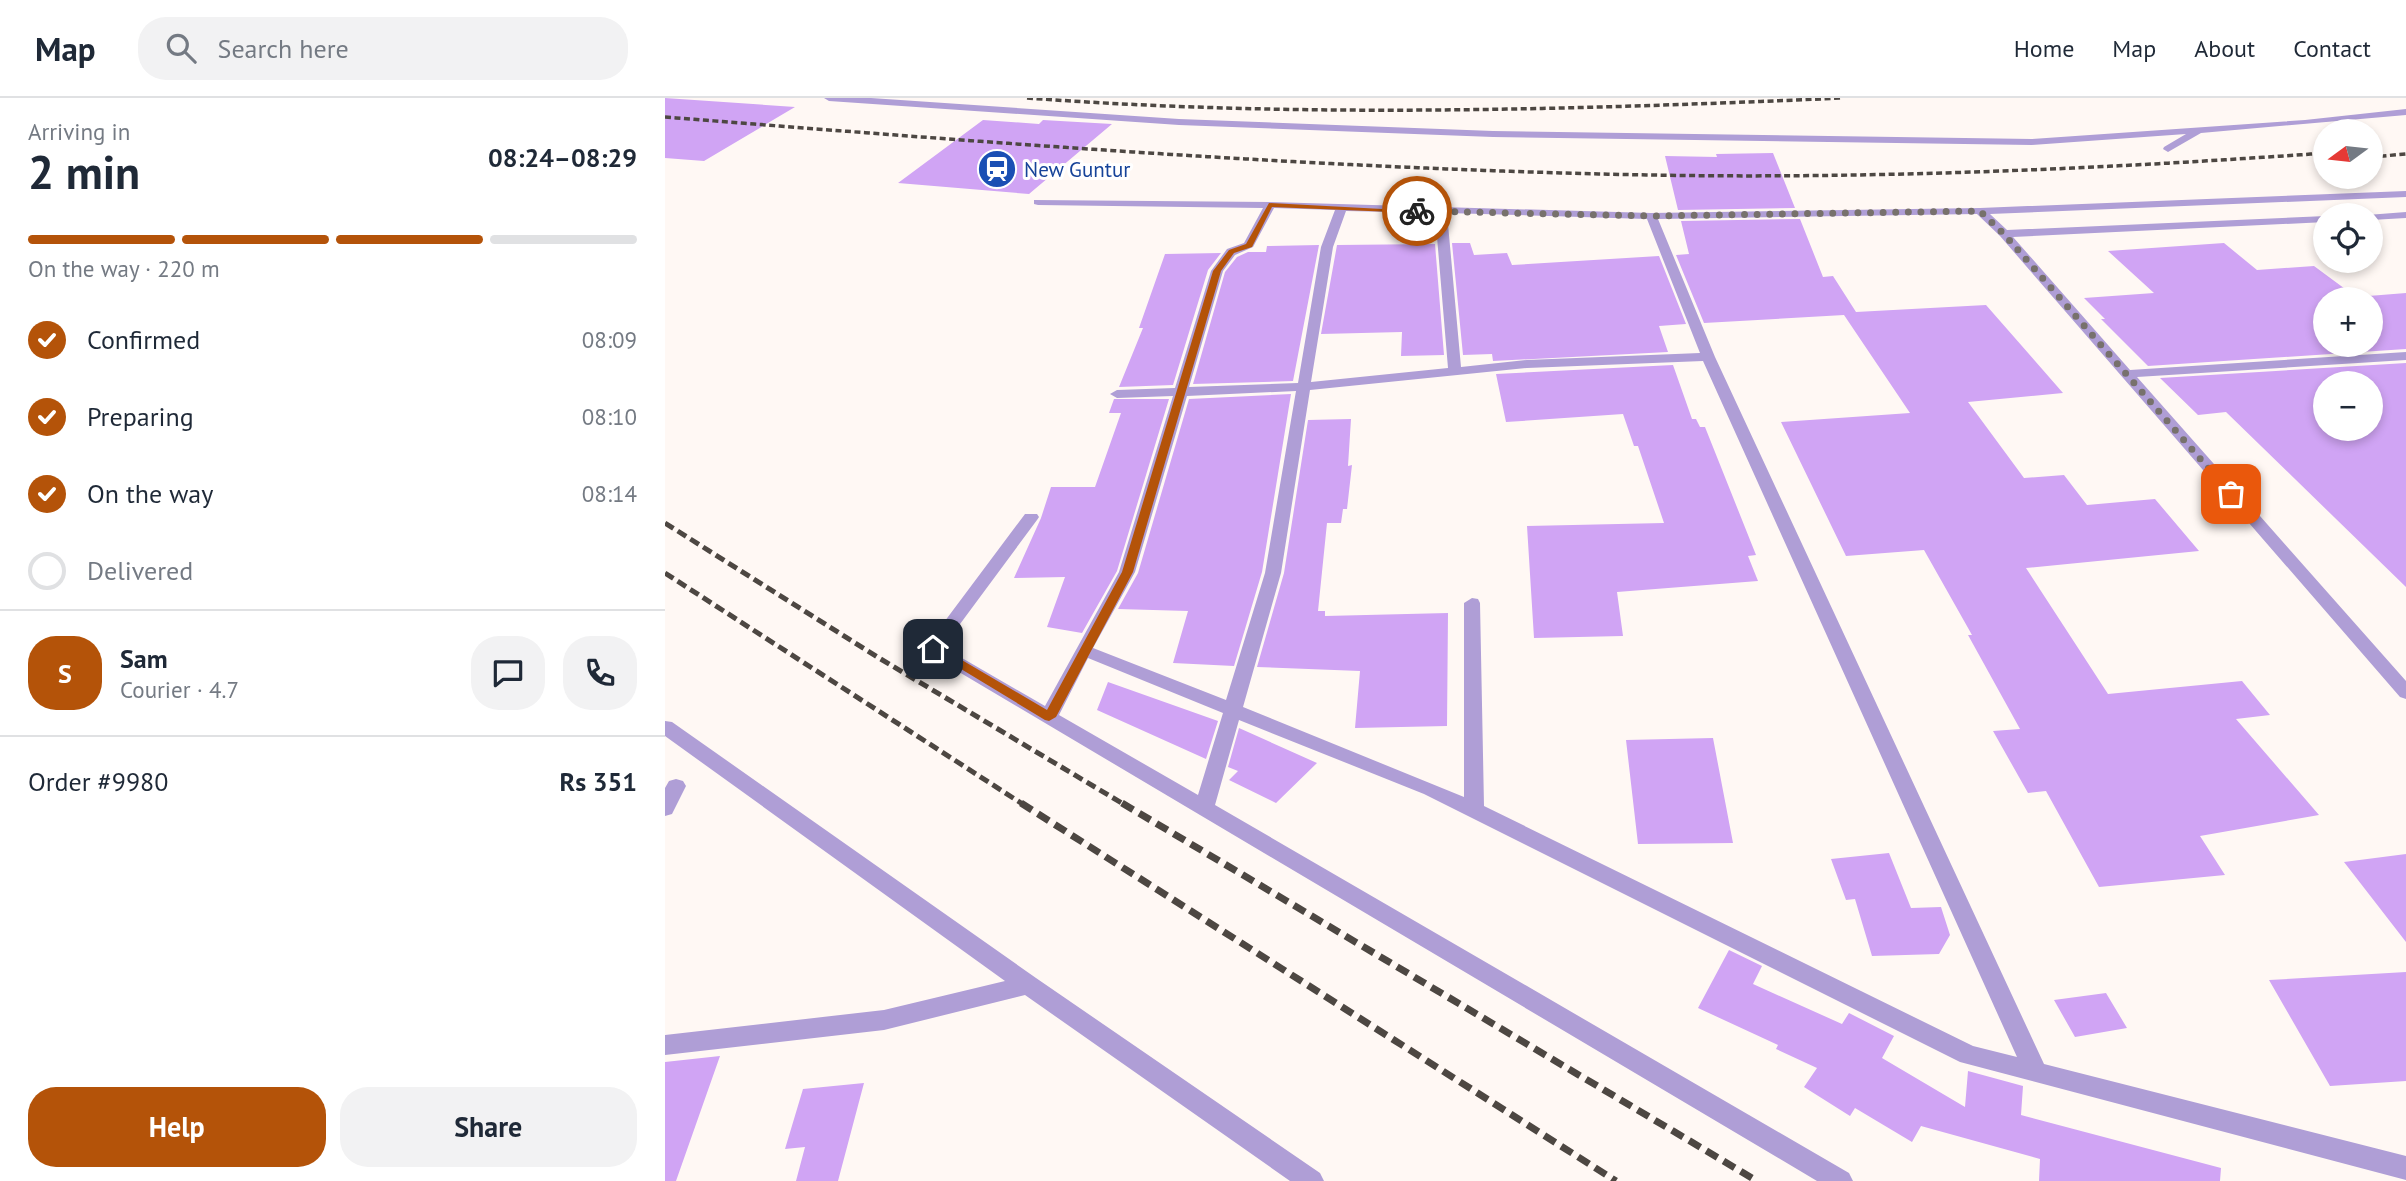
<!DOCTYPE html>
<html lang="en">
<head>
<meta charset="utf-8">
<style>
	:root { --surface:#fff; --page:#f2f2f3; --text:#1f2937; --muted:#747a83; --line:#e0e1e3; --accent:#b45309 }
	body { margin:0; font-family:"PT Sans",sans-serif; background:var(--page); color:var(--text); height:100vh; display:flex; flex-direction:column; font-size:26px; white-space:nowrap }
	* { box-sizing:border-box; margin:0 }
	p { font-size:23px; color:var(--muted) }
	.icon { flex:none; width:38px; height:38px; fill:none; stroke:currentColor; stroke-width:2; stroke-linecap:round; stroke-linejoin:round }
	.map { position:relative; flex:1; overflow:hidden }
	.sheet { display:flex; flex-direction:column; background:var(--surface); width:665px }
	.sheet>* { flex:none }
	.needle { width:46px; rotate:255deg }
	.fabs { position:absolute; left:1648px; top:21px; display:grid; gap:14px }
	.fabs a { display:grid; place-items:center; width:70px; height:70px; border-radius:50%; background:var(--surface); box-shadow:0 4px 10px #0003; font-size:35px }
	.pin { position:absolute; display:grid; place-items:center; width:60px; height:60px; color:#fff; margin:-30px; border-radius:14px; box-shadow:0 4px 10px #0006 }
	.courier { position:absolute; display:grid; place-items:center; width:70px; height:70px; margin:-35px; border:5px solid #b45309; border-radius:50%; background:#fff; color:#222; box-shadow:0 2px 9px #0007 }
	.overview em { font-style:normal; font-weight:700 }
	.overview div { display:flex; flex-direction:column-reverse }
	.overview { display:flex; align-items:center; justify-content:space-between; height:119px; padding:0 28px }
	h1 { font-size:46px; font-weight:700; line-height:52px }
	.bar { display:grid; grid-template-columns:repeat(4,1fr); gap:10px 7px; align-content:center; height:84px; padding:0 28px }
	.bar i { height:9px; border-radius:5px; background:var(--line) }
	.bar .current { background:var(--accent) }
	.bar p { grid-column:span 4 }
	.line { display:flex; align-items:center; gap:18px; padding:0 28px; border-top:2px solid var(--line) }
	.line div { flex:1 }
	.round { display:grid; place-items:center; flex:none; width:74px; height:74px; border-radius:28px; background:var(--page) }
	ol { padding:0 28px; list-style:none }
	li { display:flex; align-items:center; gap:21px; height:77px }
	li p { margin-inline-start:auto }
	li .icon { padding:7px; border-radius:50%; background:var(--accent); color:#fff; stroke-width:4 }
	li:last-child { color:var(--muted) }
	li i { width:38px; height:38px; border:4px solid var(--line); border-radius:50% }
	.button { display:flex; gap:14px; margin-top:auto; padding:14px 28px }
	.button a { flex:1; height:80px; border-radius:28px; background:var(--accent); color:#fff; font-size:28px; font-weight:700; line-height:80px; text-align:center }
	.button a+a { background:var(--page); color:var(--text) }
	header { display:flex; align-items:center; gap:42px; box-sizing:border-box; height:98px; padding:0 35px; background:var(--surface); border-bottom:2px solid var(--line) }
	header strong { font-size:33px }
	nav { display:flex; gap:38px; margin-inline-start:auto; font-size:24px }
	.search { width:490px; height:63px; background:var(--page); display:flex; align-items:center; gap:18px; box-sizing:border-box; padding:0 24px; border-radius:28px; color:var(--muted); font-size:26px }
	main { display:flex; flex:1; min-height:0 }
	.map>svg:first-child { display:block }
	.building { fill:#d0a4f4; fill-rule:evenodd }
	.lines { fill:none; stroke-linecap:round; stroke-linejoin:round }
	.service { fill:#af9ed6; fill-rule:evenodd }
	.minor { fill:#af9ed6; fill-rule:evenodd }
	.rail-far2 { stroke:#4d4742; stroke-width:3.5; stroke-dasharray:6 3.5; stroke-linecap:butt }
	.rail-far1 { stroke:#4d4742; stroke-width:5; stroke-dasharray:10 5; stroke-linecap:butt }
	.rail { stroke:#4d4742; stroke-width:7; stroke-dasharray:13 7; stroke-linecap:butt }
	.route { fill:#b45309 }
	.done { stroke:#77716c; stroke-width:7; stroke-dasharray:0 12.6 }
	.labels { text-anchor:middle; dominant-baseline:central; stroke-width:6; stroke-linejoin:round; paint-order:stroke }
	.far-transit-label { font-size:21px; fill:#164399; stroke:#fff; text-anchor:start }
</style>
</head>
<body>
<header>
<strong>Map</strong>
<div class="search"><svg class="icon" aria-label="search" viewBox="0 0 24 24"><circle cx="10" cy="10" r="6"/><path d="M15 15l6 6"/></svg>Search here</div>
<nav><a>Home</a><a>Map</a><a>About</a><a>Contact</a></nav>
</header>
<main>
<section class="sheet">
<div class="overview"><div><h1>2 min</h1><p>Arriving in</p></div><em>08:24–08:29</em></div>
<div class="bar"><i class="current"></i><i class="current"></i><i class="current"></i><i></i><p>On the way · 220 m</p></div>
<ol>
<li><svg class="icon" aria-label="check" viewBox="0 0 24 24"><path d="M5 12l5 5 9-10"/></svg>Confirmed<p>08:09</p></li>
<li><svg class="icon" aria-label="check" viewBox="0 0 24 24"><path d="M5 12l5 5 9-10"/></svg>Preparing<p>08:10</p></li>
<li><svg class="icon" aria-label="check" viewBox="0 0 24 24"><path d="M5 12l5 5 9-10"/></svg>On the way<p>08:14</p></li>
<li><i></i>Delivered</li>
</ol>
<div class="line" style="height:126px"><b class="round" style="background:var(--accent);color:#fff">S</b><div><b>Sam</b><p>Courier · 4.7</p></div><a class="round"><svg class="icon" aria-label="chat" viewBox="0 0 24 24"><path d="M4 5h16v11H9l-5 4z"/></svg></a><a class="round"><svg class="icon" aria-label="phone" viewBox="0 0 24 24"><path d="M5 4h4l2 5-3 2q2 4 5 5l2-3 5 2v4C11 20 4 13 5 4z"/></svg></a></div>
<div class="line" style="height:91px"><div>Order #9980</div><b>Rs 351</b></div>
<div class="button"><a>Help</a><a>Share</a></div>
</section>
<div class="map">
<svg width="1741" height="1083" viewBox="0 0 1741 1083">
	<rect width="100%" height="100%" fill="#fff8f4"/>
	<path class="building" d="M0,0l130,9 -91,54 -39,-3z
		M318,22l56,4 4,-4 69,4 -83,70 -131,-11z
		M1108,55l22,55 -117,2 -13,-54 52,1 -1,-3z
		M1135,121l23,58 10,-1 23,36 130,-7 77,88 -95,9 56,76 40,-3 23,30 68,-6 44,52 -173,17 82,126 134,-13 28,34 -34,4 83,96 -119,21 25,39 -126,12 -53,-96 -18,2 -35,-62 27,-2 -52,-94h4l-48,-85 -78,6 -65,-134 129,-9 -66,-98 -140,8 -28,-68 13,-1 -8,-33z
		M787,145h18l4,12 33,-2 5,12 147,-9 27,68 -27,2 9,26 -175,9 -1,-7 -29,1z
		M1559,145l33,27 57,-4 42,31 50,-4v56l-258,17 -47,-47h4l-21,-21 70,-5 -46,-42zM1661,201h45v46h-45z
		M770,146l9,111 -43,1 1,-24 -81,2 16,-89z
		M654,147l-26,136 -100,3 32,-112 12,-15 11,-5h18l1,-6z
		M556,155l-13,17 -35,115 -54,2 24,-59h-4l26,-74z
		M1741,265v224l-180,-175 -28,3 -38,-37zM1661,285h45v46h-45z
		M1008,267l19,54h4l4,8h5l51,128 -8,1 10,25 -141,11 6,44 -89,2 -7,-112 137,-3 -26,-77h-4l-11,-32 -117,8 -10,-48z
		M626,296l-29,178 -28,94 -61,-3 15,-52 -70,-2 20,-36 51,-174z
		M449,301h55l-52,172 -35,62 -35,-6 18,-50 -51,1 27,-60 10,-31h44l26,-74h-12z
		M686,321l-3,47 4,-1 -5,44h-4l-2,14h-14l-9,88h7v5l123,-3 -1,113 -92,2 5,-57 -103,-4 27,-94 24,-153z
		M443,584l110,39 -12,38 -109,-49z
		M574,630l78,35 -41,40 -47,-23 9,-9 -10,-4z
		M1048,640l20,105 -95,1 -12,-104z
		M1224,755l22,55 30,-1 9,28 -11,19 -67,2 -17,-57 -9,1 -15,-41z
		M1741,756v88l-62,-80z
		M1064,852l33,16 -9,18 89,40 7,-11 45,23 -12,22 83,49 3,-36 55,15 -2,29 200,53 -1,13h-181l1,-22 -119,-33 -9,16 -57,-34 -5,8 -46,-29 13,-19 -41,-19 2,-4 -80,-37z
		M1741,874v109l-76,5 -61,-106z
		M1441,895l21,35 -52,9 -21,-37z
		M55,958l-44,125h-11v-119z
		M199,985l-26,98h-42l9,-34 -20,2 18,-60z"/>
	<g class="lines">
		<path class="service" d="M159,0h47l308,21 314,12 539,8 273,-19 101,-11v6l-205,18 -33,19 -5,-3 1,-2 22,-13 -154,11 -539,-8 -314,-12 -350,-24z"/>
		<path class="minor" d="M1741,93v6l-416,17 17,16 319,-14v6l-313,15 117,133 276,-18v8l-269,17 269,304v18l-6,-2 -400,-461 -23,-22 -319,5 57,138 329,707 362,92v24l-446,-118 -536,-268 -185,-74 -24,85 634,368 4,8h-36l-890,-528 -3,-4 101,-135h12l2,3 -2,3 -94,127 102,59 74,-134 54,-176 -56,2 -7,-4 7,-4 58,-2 36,-117 16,-22 17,-6 19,-35 -225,-3 -4,-1v-4l236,2 381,11 329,-5zM609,110l61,2 -14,37 -23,136 -109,4 34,-116 12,-16 18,-8zM681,113l89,2 13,155 -137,14 22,-135zM782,115l200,6 53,134 -173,7 -66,7zM1038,263l314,696 -44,-11 -489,-240 -4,-203 -2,-4 -6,-1 -8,5v194l-221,-90 38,-134 29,-183 217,-22zM631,293l-31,182 -39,127 -133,-52 42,-76 52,-176zM423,560l135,55 -25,82 -139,-80z
			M1741,114v6l-35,2v-5h-4z
			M0,623l7,1 364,256 284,195 4,8h-34l-265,-186 -141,35 -219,25v-20l219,-25 121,-29 -340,-245z
			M11,681l7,2 3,5 -14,28 -7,2v-28l4,-7z"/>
		<path class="rail-far2" d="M362,0c272,20 543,12 815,0
			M0,19c328,26 656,52 985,58 225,4 451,-6 676,-22
			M1706,59l35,-3"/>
		<path class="rail-far1" d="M0,425l214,135 246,147
			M0,475l359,232"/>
		<path class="rail" d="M356,705l595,378
			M457,705l635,378"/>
	</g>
	<path class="route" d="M604,105l151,8 -3,2 -145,-6 -20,40 -18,6 -13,18 -88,301 -77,145 -7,4 -4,-1 -117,-71 1,-3h9l109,64 75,-138 91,-301 16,-21 17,-6z"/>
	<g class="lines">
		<path class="done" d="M752,113l234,5 329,-5 24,23 227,260"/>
	</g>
	<defs>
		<g id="station-disc" transform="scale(2.0125)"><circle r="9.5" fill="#1a4fb4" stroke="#fff"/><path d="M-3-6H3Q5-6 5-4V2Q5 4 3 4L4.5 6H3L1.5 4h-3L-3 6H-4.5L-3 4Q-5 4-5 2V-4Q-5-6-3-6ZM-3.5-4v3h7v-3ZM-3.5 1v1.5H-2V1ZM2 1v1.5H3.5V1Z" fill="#fff"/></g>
	</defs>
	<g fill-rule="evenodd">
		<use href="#station-disc" x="332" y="71"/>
	</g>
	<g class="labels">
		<g class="far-transit-label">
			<text x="359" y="71">New Guntur</text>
		</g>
	</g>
</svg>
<div class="fabs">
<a><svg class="needle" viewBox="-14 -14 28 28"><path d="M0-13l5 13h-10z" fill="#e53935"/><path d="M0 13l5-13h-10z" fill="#747a83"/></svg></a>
<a><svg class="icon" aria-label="locate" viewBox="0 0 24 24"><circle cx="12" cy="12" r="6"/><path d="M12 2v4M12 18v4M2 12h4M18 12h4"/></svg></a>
<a>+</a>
<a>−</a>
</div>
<div class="pin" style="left:1566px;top:396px;background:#ea580c"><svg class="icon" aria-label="bag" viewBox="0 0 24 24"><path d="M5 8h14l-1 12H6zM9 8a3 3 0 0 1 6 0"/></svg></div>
<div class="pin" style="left:268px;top:551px;background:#1f2937"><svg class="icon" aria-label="home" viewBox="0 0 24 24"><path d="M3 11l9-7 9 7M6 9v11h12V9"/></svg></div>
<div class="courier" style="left:752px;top:113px"><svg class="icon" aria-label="bike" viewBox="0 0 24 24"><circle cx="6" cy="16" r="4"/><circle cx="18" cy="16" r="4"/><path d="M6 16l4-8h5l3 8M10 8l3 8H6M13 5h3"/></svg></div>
</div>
</main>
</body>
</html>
